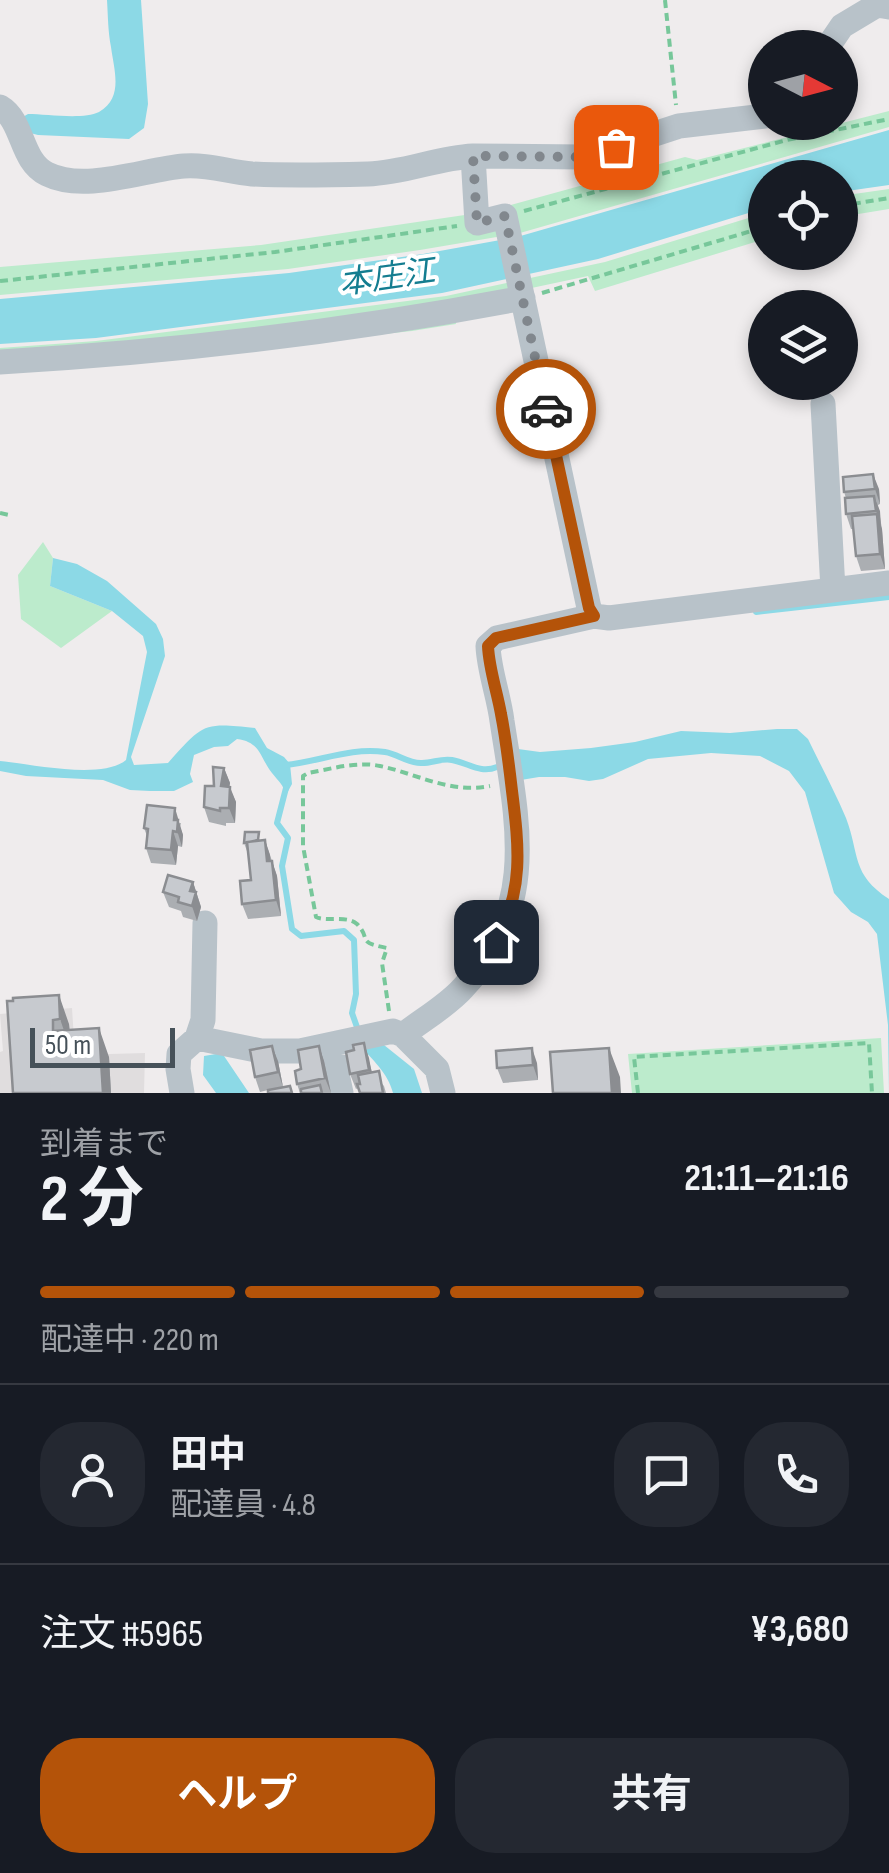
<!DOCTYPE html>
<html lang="ja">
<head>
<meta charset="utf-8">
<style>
	:root { --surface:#171b24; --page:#242831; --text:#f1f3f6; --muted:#9ea1a6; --line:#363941; --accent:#b45309 }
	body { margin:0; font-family:"Sofia Sans Condensed","Noto Sans JP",sans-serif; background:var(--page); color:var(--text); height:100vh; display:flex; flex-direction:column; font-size:38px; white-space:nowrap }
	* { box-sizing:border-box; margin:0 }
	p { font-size:32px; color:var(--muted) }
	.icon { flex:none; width:55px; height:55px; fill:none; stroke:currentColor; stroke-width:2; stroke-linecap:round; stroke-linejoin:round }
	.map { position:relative; height:1093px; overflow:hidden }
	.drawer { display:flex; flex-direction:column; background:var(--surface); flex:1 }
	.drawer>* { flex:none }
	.needle { width:65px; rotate:96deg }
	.buttons { position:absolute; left:748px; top:30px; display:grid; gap:20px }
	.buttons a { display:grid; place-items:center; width:110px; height:110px; border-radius:50%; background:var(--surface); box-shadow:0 5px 15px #0003; font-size:50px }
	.scale { position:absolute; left:30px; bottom:25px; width:145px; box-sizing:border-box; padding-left:10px; border:5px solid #465159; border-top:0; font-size:28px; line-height:35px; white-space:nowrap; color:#465159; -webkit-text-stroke:8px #fff; paint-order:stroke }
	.pin { position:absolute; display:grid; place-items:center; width:85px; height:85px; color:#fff; margin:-42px; border-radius:20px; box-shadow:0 5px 15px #0006 }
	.courier { position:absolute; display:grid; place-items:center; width:100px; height:100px; margin:-50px; border:8px solid #b45309; border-radius:50%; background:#fff; color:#222; box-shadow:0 2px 12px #0007 }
	.overview em { font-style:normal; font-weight:700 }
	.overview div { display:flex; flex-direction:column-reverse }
	.overview { display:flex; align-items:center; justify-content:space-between; height:170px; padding:0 40px }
	h1 { font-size:65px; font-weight:700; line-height:75px }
	.bar { display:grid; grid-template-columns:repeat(4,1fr); gap:15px 10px; align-content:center; height:120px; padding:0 40px }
	.bar i { height:12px; border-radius:8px; background:var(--line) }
	.bar .current { background:var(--accent) }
	.bar p { grid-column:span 4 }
	.line { display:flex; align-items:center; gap:25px; padding:0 40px; border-top:2px solid var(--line) }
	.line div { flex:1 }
	.round { display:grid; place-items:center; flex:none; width:105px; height:105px; border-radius:40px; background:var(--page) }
	.action { display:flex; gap:20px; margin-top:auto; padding:20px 40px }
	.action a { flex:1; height:115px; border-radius:40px; background:var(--accent); color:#fff; font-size:40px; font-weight:700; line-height:115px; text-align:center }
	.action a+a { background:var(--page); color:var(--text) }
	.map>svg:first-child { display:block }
	.education { fill:#e0ddde }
	.green { fill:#bcebcc }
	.water { fill:#8cd9e6 }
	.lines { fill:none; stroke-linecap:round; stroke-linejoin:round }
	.stream { stroke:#8cd9e6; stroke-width:6 }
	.path { stroke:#77c79a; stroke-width:4; stroke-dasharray:8 5; stroke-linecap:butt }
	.minor { stroke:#b8c2c9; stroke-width:25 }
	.wall { fill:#abaeb2 }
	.shaded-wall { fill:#8b8d91 }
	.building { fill:#c7cacf; stroke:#8b8d91; stroke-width:2.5 }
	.done { stroke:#81878d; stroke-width:10; stroke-dasharray:0 18 }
	.route { stroke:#b45309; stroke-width:12 }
	.labels { text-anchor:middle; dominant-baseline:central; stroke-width:8; stroke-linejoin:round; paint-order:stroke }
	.water-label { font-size:32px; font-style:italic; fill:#147d90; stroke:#fff }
</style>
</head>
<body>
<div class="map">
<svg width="889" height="1093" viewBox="0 0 889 1093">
	<rect width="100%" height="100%" fill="#efeced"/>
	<path class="education" d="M72,1008l3,47 70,-2 -1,40h-144v-41l3,-1 -3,-37z"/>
	<path class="green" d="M889,111v16l-369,106 -100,17 -132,19 -288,26v-28l261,-22 224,-33 200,-55 12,3z
		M889,189v20l-49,8v-21z
		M765,213v26l-170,52 -7,-15 -137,29 5,19 -44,7 -337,36 -75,3v-22l96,-7 350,-45 159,-34z
		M43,542l10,16 -3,28 62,25 -51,37 -40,-29 -3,-44z
		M881,1038l3,55h-252l-4,-39z"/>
	<path class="water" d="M107,0h34l7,104 -4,24 -15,11 -91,-4 -12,-3 -5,-14 7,-4c18,0 55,6 71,-2 25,-14 15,-42 12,-65 -3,-15 -3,-31 -4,-47z
		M889,130v55l-49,7v-14h-75v30l-167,51 -156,34 -346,45 -96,6v-45l289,-26 134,-19 94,-17z
		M53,558l24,6 30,17 49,43 7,15 2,17 -34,101 3,8 34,-2c35,-39 34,-41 87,-35l12,20 17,9 6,7 2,20 -6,11c-3,-11 -7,-13 -14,-22 -12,-15 -11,-31 -35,-34l-9,7 -14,1 -20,8 -4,19 3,8 -19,9h-24l-20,-1 -27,-10 -77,-4 -26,-5v-10c31,3 102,19 126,-1l21,-108 -4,-16 -31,-25 -62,-25z
		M777,729h20l11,10c13,27 27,53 38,79 14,37 5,56 43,81v194l-1,-68 -11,-91 -9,-12 -17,-10 -17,-19 -29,-101 -16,-21 -29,-15 -49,-3 -63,6 -45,20 -14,2 -24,-4h-26l-18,3 -3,-31 22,3 51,-4 44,-6 46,-11 49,2z
		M379,1041l35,28 8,24h-29c-5,-20 -21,-34 -34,-48z
		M222,1053l27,40h-33l-13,-18 1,-19z"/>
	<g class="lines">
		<path class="stream" d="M756,612l133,-15
			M285,765c34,-3 64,-18 100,-13 13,2 24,12 37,11 11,0 19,-5 30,-3 17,3 28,14 45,7
			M286,788l-9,35 11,15 -6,28 10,63 9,7 43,-5 10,9 2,54 -4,19 6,17"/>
		<path class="path" d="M665,0l11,105
			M840,206l49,-8
			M524,211l263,-71 102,-21
			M0,281l275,-29 182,-26
			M542,293l223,-66
			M0,513l9,2
			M389,1011l-7,-48 5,-15c-32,-6 -15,-9 -30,-24 -10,-9 -30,-2 -41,-7l-13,-71v-70l5,-3c22,-4 50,-12 72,-7 38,8 70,28 110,20
			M638,1093l-4,-36 235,-14 3,50"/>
		<path class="minor" d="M827,48l15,-22 35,-21 12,2
			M0,107c24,14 20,54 47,67 38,19 98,-5 137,-8 23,-2 45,6 68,8 38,2 78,1 116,0 36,-1 69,-16 105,-18l4,67 28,-7 84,392 5,8 15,2 280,-35
			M473,156l111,1 95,-31 86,-10
			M0,362c175,-10 351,-31 523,-64
			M823,404l10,186
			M403,1035c19,-15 44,-29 60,-47 77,-81 54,-168 39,-267 -3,-25 -13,-50 -14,-75l9,-8 97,-22
			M197,1038l6,-18 2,-97
			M331,1045l10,48
			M182,1093l-4,-24 1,-15 18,-16 64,13h39l93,-20 10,4 34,34 6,24"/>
	</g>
	<path class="wall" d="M793,122h24l-22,5z
		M879,489l1,15 -2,1 4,24 3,40 -24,2 -5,-15 -3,-27h-2l-5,-15v-16l-2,-6z
		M224,768l6,15 -1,4 7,15 -1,21h-9v3l-17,-4 -5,-15z
		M181,823l-1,4 3,8 -1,12 -4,-1 -2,19 -25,-2 -5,-15 1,-12 -3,-8z
		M265,840l12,36 4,40 -33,3 -6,-15 9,-24 -3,-29h-1l-3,-8z
		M193,882l8,25 -4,14 -14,-4 -2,-6 -12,-4 -6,-15z
		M13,1001l56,23 1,6 39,27 2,36z
		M364,1043l8,29 12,14 2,7h-26l-2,-5 -2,1 -6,-15 4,-24z
		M319,1046l5,15 7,32h-31l-3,-9 4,-15z
		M278,1061l5,26 7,-1 3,7h-25v-3l-8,2 -5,-15z
		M537,1063l1,17 -35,3 -6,-15z"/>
	<path class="shaded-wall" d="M873,474l6,15 1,15 -5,-15z
		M874,496l6,15 1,15 -5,-15z
		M877,514l5,15 3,40 -5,-15z
		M224,768l6,15 -3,18 -6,-15z
		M230,787l6,15 -1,21 -6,-15z
		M175,808l8,27 -1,12 -8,-27z
		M173,831l5,15 -2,19 -5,-15z
		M265,840l5,15 2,21 -5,-15z
		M272,861l5,15 4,40 -5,-16z
		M193,882l8,25 -4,14 -5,-15 -2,-15z
		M59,995l10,29 1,24 -10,-29z
		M99,1028l10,29 2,36h-8z
		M364,1043l5,15 5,27 -5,-15z
		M272,1046l6,15 5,26 -5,-15z
		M319,1046l5,15 7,32 -6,-15z
		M532,1048l5,15 1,17 -5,-15z
		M609,1048l11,29 1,16h-9z"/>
	<path class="building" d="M873,474l2,15 -31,3 -1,-15z
		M874,496l2,15 -30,3 -1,-16z
		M877,514l3,40 -24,2 -4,-40z
		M213,767l11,1 -3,18 9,1 -1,21h-9v3l-16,-4 1,-21h9z
		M147,805l28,3 -1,12h4l-1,12 -4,-1 -2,19 -25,-2 2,-19 -4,-1z
		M245,832h14l-1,8 -14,3z
		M265,840l2,21h5l4,39 -34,4 -2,-23 11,-1 -4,-38z
		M168,875l25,7 -3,9 6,1 -4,14 -14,-4 1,-5 -16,-5z
		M59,995l1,24 -7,1v11l46,-3 4,65h-90l-6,-92h6v-3z
		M364,1043l5,27 -19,4 -4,-22 8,-2 -1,-5z
		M272,1046l6,26 -23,5 -5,-27z
		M319,1046l6,32 -28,6 -2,-13 6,-2 -3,-19z
		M532,1048l1,17 -36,3 -1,-17z
		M609,1048l3,45h-59l-3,-41z
		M379,1071l4,22h-23l-3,-9h3l-2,-9z
		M320,1085l2,8h-21v-4z
		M290,1086l2,7h-24v-3z"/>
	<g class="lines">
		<path class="done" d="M546,409l-41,-193 -28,7 -4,-67 111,1 32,-10"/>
		<path class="route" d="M496,942c28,-52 23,-95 16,-151 -3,-26 -6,-52 -11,-77 -4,-23 -12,-45 -13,-68l8,-8 98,-22 -5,-8 -43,-199"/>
	</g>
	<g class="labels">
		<g class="water-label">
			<text transform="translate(387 278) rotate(-8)">本庄江</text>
		</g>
	</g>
</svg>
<div class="buttons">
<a><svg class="needle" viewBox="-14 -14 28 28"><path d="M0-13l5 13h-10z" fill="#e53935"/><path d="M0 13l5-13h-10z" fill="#9ea1a6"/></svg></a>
<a><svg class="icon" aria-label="locate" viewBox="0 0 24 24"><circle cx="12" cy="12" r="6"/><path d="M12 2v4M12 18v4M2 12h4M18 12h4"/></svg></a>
<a><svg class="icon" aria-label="layers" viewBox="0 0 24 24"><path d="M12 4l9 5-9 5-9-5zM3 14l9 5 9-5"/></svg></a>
</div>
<div class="scale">50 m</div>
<div class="pin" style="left:616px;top:147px;background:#ea580c"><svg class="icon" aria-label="bag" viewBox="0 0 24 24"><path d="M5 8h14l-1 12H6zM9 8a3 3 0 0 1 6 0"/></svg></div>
<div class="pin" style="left:496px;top:942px;background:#1f2937"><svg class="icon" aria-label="home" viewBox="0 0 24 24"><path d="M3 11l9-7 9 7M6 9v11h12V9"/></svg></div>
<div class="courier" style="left:546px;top:409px"><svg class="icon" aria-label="car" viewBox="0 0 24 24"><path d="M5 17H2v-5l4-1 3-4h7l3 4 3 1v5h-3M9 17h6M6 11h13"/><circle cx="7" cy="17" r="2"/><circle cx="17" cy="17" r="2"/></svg></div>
</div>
<section class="drawer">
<div class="overview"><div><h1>2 分</h1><p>到着まで</p></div><em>21:11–21:16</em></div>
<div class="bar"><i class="current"></i><i class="current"></i><i class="current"></i><i></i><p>配達中 · 220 m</p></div>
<div class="line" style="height:180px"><a class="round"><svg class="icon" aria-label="person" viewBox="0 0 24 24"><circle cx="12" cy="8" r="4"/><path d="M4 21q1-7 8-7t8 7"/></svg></a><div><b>田中</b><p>配達員 · 4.8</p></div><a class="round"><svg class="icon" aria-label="chat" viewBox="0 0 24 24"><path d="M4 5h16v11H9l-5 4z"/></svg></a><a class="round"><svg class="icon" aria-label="phone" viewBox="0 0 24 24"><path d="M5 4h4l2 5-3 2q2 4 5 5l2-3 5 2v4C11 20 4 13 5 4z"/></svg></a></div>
<div class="line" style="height:130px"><div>注文 #5965</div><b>¥3,680</b></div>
<div class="action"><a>ヘルプ</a><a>共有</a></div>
</section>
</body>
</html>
